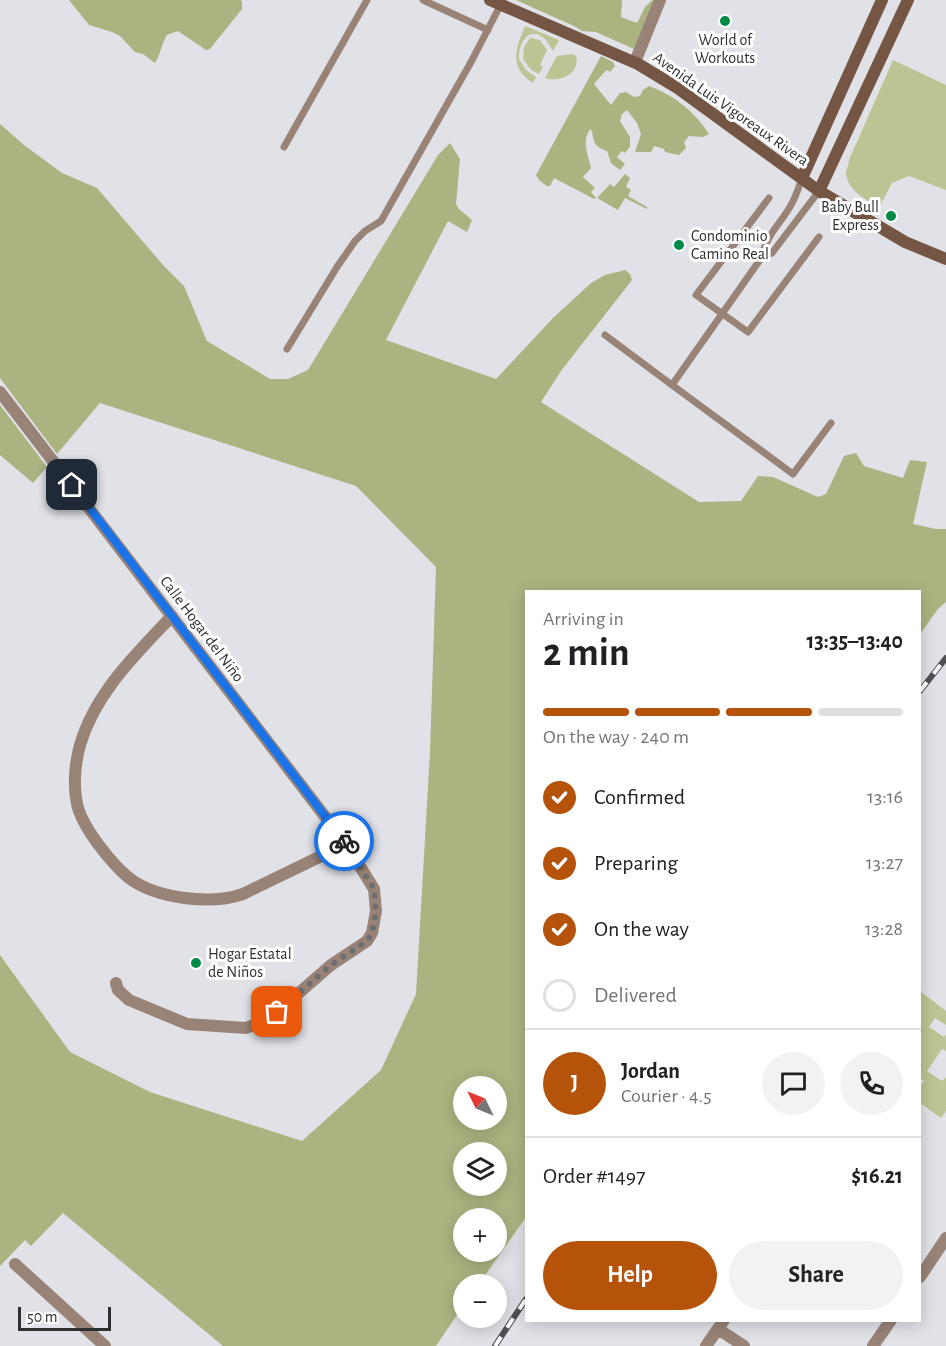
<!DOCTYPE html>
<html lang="en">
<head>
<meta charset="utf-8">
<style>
	:root { --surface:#fff; --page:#f2f2f2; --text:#202124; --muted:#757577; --line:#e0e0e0; --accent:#b45309 }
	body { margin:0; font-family:"Alegreya Sans",sans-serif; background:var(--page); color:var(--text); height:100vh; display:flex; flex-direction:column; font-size:22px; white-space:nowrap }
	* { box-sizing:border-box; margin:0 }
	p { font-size:20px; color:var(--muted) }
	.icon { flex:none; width:33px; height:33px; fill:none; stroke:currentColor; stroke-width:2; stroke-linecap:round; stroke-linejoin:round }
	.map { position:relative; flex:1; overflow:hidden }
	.sheet { position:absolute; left:525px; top:590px; width:396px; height:732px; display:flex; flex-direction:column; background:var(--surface); border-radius:0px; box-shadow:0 3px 15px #0003 }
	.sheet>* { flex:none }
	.needle { width:39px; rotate:313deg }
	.controls { position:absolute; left:453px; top:1076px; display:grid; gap:12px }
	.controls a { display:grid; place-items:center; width:54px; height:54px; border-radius:50%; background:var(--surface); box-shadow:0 3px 15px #0003; font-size:30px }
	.scale { position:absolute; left:18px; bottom:15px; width:93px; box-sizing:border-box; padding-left:6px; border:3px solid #2e2f30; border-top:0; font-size:16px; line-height:21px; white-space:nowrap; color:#2e2f30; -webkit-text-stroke:4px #fff; paint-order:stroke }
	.pin { position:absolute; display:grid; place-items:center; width:51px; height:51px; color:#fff; margin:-26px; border-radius:12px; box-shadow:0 3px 9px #0006 }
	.courier { position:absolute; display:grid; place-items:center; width:60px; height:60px; margin:-30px; border:4px solid #1a73e8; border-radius:50%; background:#fff; color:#222; box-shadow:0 2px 8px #0007 }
	.overview em { font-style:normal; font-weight:600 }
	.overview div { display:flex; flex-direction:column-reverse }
	.overview { display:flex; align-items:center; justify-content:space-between; height:102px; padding:0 18px }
	h1 { font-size:39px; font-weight:600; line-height:45px }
	.bar { display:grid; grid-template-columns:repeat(4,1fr); gap:9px 6px; align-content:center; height:72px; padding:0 18px }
	.bar i { height:8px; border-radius:4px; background:var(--line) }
	.bar .selected { background:var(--accent) }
	.bar p { grid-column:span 4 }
	.line { display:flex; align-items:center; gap:15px; padding:0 18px; border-top:2px solid var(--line) }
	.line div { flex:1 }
	.round { display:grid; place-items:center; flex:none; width:63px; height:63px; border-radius:32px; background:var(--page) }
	ol { padding:0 18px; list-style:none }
	li { display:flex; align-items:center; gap:18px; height:66px }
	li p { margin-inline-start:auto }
	li .icon { padding:6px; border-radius:50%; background:var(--accent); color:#fff; stroke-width:4 }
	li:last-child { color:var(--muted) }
	li i { width:33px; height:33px; border:3px solid var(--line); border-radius:50% }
	.action { display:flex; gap:12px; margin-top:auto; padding:12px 18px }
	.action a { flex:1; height:69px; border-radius:36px; background:var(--accent); color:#fff; font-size:24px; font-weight:600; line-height:69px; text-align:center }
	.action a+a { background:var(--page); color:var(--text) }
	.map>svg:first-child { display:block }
	.green { fill:#bcc494 }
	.forest { fill:#abb480; fill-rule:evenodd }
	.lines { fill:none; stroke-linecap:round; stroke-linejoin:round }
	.service { stroke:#998377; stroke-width:7 }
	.minor { stroke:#998377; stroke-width:12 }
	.secondary { stroke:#755645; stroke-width:12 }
	.rail-casing { stroke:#4e5051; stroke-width:6 }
	.rail { stroke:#fff; stroke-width:4; stroke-dasharray:11; stroke-linecap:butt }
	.done { stroke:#6c6e70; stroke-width:6; stroke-dasharray:0 10.8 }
	.route { stroke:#1a73e8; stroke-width:8 }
	.poi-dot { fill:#008a47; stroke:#fff; stroke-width:2 }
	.labels { text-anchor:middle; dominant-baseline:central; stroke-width:6; stroke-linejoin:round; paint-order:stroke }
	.poi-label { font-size:16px; fill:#2e2f30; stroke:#fff; text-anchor:start }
	.street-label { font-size:16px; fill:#2e2f30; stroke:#fff }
</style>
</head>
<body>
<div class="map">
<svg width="946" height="1346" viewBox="0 0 946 1346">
	<rect width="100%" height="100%" fill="#e0e2e7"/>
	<path class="green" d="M525,26l34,14 -6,11c-3,-4 -5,-9 -8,-12 -16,-15 -27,5 -26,20l7,11 10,7 -3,6c-24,-16 -18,-33 -8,-57z
		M530,38l10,2 7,10 -7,15 3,2 -4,7 -8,-4 -8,-11 1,-12z
		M572,54l4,2c5,18 -17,27 -31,22l12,-22z
		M893,60l53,25v105l-37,-14 -17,7 -13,25c-12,-8 -31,-17 -33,-34 0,-4 3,-10 3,-14z
		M920,991l26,20v14l-11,-7 -6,9 15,10 2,-3v17l-4,-2 -15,22 15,10 4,-4v34l-5,7 -21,-15v-16l4,-6 -4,-3z"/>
	<path class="forest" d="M69,0h171l2,1v8l-32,40 -4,1 -28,-19 -11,4c-6,9 -6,19 -12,28l-12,-9 -8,-2 -15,-16 -8,-4 -23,-7z
		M516,0h106l-1,17 16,6 8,-16 6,-6 3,-1 -20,49 -38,-17 -14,-1 -6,-4z
		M601,56l12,6 2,4 -5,6 -3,-2c-2,1 -11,12 -13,14l17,21 9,-12 6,-1 8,5 6,-1 3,-6 6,-4c25,9 46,26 60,48l-6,3 -14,-1 -5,6 2,6 -7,7 -14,-3 -1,-3 -10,-3 -3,6h-16l6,-18 -4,-11 -10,-13 -5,4 -2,7 10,16v10l-5,6 -3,-2 -5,6 8,7 -5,6 -9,-7 -4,-12c-15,-5 -12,-10 -16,-22 -10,9 -3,27 0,39l-8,9 12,11 -4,4 5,6 -2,1 -40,-21 -4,8h-3l-7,-5 -4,-6z
		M0,124l24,21 38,28 35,15 66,77 21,21 23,55 63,38h18l20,-9 130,-215 12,-12 10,16 -4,45 3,5 13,11 -5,12 -19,-11 -62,119 110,39 56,-60 39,-36 14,-8 20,-5 5,4 2,6 -71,91 -20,31 158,100 42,-1 17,-25 15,1 45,20 8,-3 18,-38 12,-3 8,13 39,12 7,-18 17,2 -14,62 23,5h10v73l-8,7 -18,25v-43h-394v626l-47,67h-15l-1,22 -27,40h-213l-160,-133 -32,33 -6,-6 -25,26v-311l70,97 80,40 152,49 79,-71 35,-76 14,-242 6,-185 -80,-81 -256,-83 -43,51 -57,-76zM464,1086h32v33h-32zM464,1152h32v33h-32zM464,1218h32v33h-32z
		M625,174l5,4 -4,9 5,3 -3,6 19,11v2l-22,-11 -7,12 -21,-12 13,-14 4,3z
		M0,405l47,62 -14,16 -33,-28z"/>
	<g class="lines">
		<path class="service" d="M423,0l65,30
			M284,147l83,-147
			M802,178c-4,12 -7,22 -14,32 -10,16 -23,28 -26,47l10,-4 47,-62
			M769,198l-73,97 52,37 71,-95
			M762,257l-90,128 121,89 38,-51
			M605,335l67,50
			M287,349l50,-82 18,-26 10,-10 16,-10 90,-159 30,-58"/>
		<path class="minor" d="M635,62l25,-62
			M0,392l346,452 28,45 2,22 -4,22 -5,8 -36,24 -54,47 -15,10 -16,6 -59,-4 -58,-24 -11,-10 -2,-7
			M172,616c-36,38 -77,77 -92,129 -5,18 -7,41 -3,59 3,14 13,29 21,40 9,12 20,25 31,34 28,21 82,27 114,16l103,-50
			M15,1264l90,82
			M920,1277l26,-39
			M718,1329l26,17
			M706,1346l18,-26
			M873,1346l18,-26"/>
		<path class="secondary" d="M490,0l148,64 38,23 143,104 86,51 41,17
			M802,178l80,-178
			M819,191l89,-191"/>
		<g class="rail-casing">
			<path id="rail" d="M920,691l26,-33
				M495,1346l31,-47"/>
		</g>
		<use href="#rail" class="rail"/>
	</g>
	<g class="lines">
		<path class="done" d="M277,1012l54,-47 36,-24 5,-8 4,-22 -2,-22 -30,-48"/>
		<path class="route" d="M72,485l272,356"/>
	</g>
	<g class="poi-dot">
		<circle cx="725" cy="21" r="6"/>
		<circle cx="891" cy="216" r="6"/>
		<circle cx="679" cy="245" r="6"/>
		<circle cx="196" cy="963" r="6"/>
	</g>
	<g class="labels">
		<g class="poi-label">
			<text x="725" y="40" text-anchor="middle">World of<tspan x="725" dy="18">Workouts</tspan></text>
			<text x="879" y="207" text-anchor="end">Baby Bull<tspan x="879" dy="18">Express</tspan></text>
			<text x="691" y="236">Condominio<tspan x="691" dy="18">Camino Real</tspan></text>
			<text x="208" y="954">Hogar Estatal<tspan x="208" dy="18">de Niños</tspan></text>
		</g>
		<g class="street-label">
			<text transform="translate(731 109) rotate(35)">Avenida Luis Vigoreaux Rivera</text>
			<text transform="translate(202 629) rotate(53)">Calle Hogar del Niño</text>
		</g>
	</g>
</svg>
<div class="controls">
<a><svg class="needle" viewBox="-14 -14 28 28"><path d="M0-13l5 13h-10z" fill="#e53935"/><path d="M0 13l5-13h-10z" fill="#757577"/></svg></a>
<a><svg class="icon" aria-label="layers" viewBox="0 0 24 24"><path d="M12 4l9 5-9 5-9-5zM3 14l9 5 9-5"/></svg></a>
<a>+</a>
<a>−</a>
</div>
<div class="scale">50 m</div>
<div class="pin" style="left:277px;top:1012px;background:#ea580c"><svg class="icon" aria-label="bag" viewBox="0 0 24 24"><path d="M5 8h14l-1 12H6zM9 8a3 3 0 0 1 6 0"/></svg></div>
<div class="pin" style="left:72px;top:485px;background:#1f2937"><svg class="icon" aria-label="home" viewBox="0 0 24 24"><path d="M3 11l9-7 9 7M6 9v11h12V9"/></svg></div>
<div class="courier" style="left:344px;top:841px"><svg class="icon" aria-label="bike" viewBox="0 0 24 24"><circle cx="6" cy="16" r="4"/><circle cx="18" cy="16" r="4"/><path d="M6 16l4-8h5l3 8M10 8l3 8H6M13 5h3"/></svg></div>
<section class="sheet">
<div class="overview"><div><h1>2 min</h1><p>Arriving in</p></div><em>13:35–13:40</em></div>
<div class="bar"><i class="selected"></i><i class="selected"></i><i class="selected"></i><i></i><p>On the way · 240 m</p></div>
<ol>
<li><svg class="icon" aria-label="check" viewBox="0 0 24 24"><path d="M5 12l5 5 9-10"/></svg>Confirmed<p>13:16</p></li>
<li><svg class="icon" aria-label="check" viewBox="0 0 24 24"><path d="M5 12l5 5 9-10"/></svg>Preparing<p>13:27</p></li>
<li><svg class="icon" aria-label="check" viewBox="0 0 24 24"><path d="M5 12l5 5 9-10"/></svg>On the way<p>13:28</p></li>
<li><i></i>Delivered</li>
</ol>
<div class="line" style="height:108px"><b class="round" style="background:var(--accent);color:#fff">J</b><div><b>Jordan</b><p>Courier · 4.5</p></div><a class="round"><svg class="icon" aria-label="chat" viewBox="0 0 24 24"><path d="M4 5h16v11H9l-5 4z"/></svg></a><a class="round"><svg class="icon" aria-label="phone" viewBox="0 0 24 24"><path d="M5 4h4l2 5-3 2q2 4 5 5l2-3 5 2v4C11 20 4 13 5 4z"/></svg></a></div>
<div class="line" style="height:78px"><div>Order #1497</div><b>$16.21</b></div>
<div class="action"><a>Help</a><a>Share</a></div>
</section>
</div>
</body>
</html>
